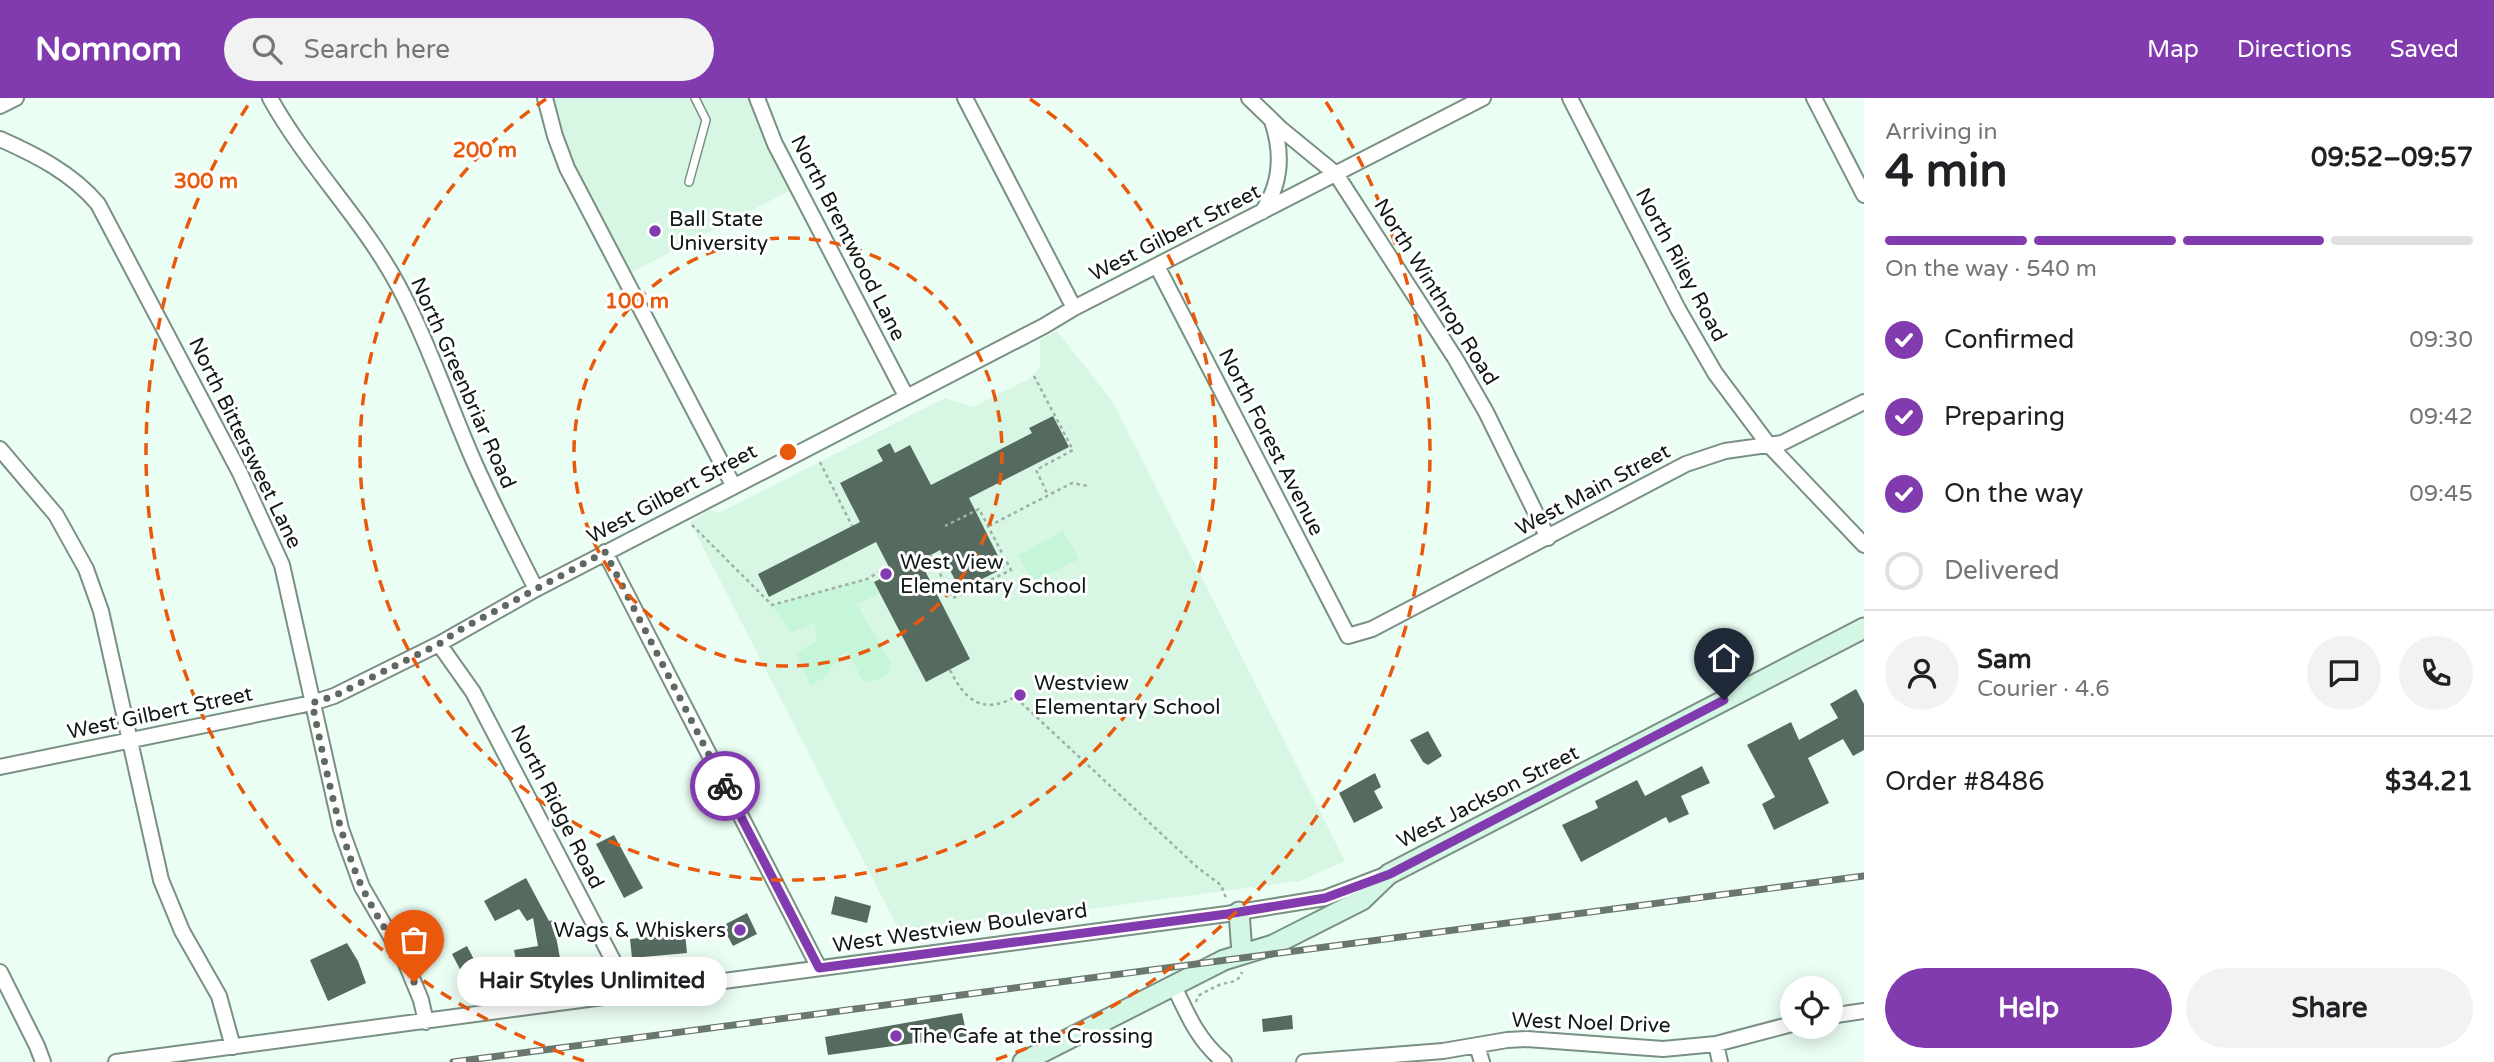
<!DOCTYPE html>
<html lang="en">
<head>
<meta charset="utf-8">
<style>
	:root { --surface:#fff; --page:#f2f2f2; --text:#202124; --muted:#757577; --line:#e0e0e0; --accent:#823bae }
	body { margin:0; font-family:"Varela Round",sans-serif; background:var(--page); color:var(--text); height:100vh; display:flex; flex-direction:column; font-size:26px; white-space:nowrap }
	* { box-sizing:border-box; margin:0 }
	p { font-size:23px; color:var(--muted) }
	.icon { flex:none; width:38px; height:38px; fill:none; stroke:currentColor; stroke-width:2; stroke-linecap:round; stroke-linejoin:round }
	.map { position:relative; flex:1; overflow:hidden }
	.panel { display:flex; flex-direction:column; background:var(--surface); width:630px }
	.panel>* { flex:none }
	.tools { position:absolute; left:1780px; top:878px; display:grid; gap:14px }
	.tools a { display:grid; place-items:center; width:63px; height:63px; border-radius:50%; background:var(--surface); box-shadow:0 4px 18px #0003; font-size:35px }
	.pin { position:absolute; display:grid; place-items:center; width:60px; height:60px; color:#fff; margin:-72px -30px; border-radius:50% 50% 50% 0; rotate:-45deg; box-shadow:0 0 7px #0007 }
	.pin .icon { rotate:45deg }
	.courier { position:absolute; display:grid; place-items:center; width:70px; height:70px; margin:-35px; border:5px solid #823bae; border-radius:50%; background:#fff; color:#222; box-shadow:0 2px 9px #0007 }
	.bubble { position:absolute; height:49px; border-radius:24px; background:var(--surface); box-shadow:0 4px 18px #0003; font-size:23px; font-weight:700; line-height:49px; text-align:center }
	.headline em { font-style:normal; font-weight:700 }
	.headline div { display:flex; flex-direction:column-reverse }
	.headline { display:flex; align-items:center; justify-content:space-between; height:119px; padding:0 21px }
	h1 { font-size:46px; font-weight:700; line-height:52px }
	.bar { display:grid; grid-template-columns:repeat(4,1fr); gap:10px 7px; align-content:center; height:84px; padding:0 21px }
	.bar i { height:9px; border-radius:5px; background:var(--line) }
	.bar .selected { background:var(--accent) }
	.bar p { grid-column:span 4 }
	.line { display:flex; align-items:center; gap:18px; padding:0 21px; border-top:2px solid var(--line) }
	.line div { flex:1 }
	.round { display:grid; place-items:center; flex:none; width:74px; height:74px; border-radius:37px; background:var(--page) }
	ol { padding:0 21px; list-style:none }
	li { display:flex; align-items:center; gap:21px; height:77px }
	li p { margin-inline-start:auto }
	li .icon { padding:7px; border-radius:50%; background:var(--accent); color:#fff; stroke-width:4 }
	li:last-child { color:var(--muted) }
	li i { width:38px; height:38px; border:4px solid var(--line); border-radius:50% }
	.action { display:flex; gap:14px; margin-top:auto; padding:14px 21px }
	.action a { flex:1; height:80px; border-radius:42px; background:var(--accent); color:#fff; font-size:28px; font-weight:700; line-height:80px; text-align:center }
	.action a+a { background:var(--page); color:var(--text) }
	header { display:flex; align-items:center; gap:42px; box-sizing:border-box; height:98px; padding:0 35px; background:var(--accent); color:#fff }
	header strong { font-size:33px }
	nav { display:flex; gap:38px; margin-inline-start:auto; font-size:24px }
	.search { width:490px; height:63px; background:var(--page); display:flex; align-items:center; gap:18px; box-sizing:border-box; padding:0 24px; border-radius:38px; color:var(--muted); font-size:26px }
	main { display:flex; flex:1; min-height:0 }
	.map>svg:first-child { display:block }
	.built { fill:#d7f7e4 }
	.green { fill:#c5f6da }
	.building { fill:#566b5f }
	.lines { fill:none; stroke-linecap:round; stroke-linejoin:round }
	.lane-casing { stroke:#7a9083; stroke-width:10 }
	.street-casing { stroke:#7a9083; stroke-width:18 }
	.secondary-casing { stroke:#7a9083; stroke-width:23 }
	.path { stroke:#9faea6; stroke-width:2.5; stroke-dasharray:3.5 3.5; stroke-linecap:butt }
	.lane { stroke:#fff; stroke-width:7 }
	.street { stroke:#fff; stroke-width:14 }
	.secondary { stroke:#d3f6e5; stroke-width:19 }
	.rail-casing { stroke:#6a776f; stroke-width:7 }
	.rail { stroke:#fff; stroke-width:4.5; stroke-dasharray:13; stroke-linecap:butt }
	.done { stroke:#5d6962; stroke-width:7; stroke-dasharray:0 12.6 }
	.route { stroke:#823bae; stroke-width:9 }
	.ring { fill:none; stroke:#e8590c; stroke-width:3.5; stroke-dasharray:12 9 }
	.poi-dot { fill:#823bae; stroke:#fff; stroke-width:2.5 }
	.labels { text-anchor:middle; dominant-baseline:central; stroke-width:6; stroke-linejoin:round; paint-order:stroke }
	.poi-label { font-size:21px; fill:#101914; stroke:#fff; text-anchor:start }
	.street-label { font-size:21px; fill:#101914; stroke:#fff }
	.centre { fill:#e8590c; stroke:#fff; stroke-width:3.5 }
	.ring-label { font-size:21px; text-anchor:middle; font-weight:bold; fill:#e8590c; stroke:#fff; stroke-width:6; stroke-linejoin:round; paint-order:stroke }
</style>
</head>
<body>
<header>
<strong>Nomnom</strong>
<div class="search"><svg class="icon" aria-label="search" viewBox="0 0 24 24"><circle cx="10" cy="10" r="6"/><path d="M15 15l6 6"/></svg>Search here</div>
<nav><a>Map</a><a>Directions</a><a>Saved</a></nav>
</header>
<main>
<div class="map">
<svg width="1864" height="964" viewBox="0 0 1864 964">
	<rect width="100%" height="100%" fill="#ebfef3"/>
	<path class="built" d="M545,0h212l40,89 -173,89 -57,-108z
		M1057,233l56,71 232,459 -45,20 -399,53 -211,-412 20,-12 9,3 226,-115 28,9 56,-28 11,-12v-27z"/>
	<path class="green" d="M1063,433l16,28 -46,23 -15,-27z
		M867,481l7,3 6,11 -23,11 34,60 -4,11 -16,7 -8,-1 -15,-29 -9,4 -13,21 -15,8 -15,-32 20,-12 -1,-18 -25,10 -18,-28z"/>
	<path class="building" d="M1053,318l16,31 -100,51 35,70 -44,22 -20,-40 -20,11 50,98 -44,23 -52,-100 18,-9 -16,-31 -107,55 -11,-23 102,-52 -20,-39 43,-22 -6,-11 13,-7 5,10 15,-8 21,40 101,-52 -3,-5z
		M1856,591l8,15v46l-11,6 -10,-17 -35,19 21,45 -55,27 -12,-26 13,-7 -28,-52 44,-23 8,18 39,-22 -8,-14z
		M1428,633l14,25 -14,9 -5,-3 -13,-22z
		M1702,668l8,17 -29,13 8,18 -20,9 -3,-6 -85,45 -19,-37 36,-17 -3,-7 42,-21 8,16z
		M1375,675l6,14 -7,4 9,17 -29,15 -15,-30z
		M614,737l29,53 -19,10 -28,-54z
		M526,780l23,43 4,-1 9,49 -43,7 -5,-26 24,-4 -5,-28 -6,3 -8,-12 -24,12 -11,-20z
		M835,798l36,10 -4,17 -36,-9z
		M747,815l10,21 -24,12 -11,-20z
		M685,835l2,20 -55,5 -2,-19z
		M347,845l11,18 8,22 -38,18 -18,-41z
		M467,848l13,25 -15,8 -13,-25z
		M962,915l5,23 -139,19 -3,-18z
		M1292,917l1,14 -30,3 -1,-13z"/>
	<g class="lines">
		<g class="lane-casing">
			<path id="lane" d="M689,84l17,-62 -11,-22"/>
		</g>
		<g class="street-casing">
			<path id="street" d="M270,0c37,67 93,121 129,189 30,57 50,118 76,177 19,42 40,84 61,125
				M545,0l10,38 12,32 166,317
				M757,0l18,46 131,252
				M965,0l109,210
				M1249,0l32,31 55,45 119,184 31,54 62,126
				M1570,0l108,211 37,64 53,71 96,101
				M1814,0l50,97
				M0,8l16,-8
				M0,41c36,16 72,34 98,65l142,269 42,92 59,264 21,58 43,74 16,39 5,22
				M1262,114c20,-29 21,-59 10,-91
				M1157,168l191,370 24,-7 314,-165 39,-13 57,-8 82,-41
				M0,351l56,66 30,54 15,42 60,269 21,51 37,65 14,51
				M605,454l214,416
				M439,546l34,48 157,301
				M0,669l312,-64 22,-7 105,-52 97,-55 508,-263 30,-18 409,-210
				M0,874l37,74 6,16
				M1174,888c14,30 24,54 50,76
				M1830,918l34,-5
				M1716,946l4,18
				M1477,948l5,16
				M116,964l1111,-148 98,-16 60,-23
				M1304,964l139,-11 64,-11 20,-1 136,10 53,-5 76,-20"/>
		</g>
		<g class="secondary-casing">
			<path id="secondary" d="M1239,814l3,41
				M1023,964l201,-102 49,-15 89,-45 27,-26 475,-246"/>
		</g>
		<path class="path" d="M1034,278l39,74 -37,20 12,25
			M820,364l32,64
			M692,427l80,80 95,-26 21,-12
			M989,428l83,-43 16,3
			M930,457l23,43 58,-28 -32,-61 -34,17
			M950,572c15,30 32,45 65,27l183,171 23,17 5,13
			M1196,904l2,-6c7,-4 14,-8 21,-11 11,-4 19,-1 23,-13"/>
		<use href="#lane" class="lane"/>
		<use href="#street" class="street"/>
		<use href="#secondary" class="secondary"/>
		<g class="rail-casing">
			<path id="rail" d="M453,964l1411,-186"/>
		</g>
		<use href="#rail" class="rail"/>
	</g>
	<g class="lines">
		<path class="done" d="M414,884c-17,-39 -45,-73 -60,-114 -20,-53 -30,-110 -42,-165l22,-7 105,-52 17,-12 149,-80 120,234"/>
		<path class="route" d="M725,688l94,182 408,-54 98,-16 65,-24 334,-174"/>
	</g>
	<g class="ring">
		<circle cx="788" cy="354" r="214"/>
		<path d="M1030 1A428 428 0 1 1 546 1"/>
		<path d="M584 963A642 642 0 0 1 250 4M1326 4A642 642 0 0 1 992 963"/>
	</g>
	<g class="poi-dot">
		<circle cx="655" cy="133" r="7"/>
		<circle cx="886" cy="476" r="7"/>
		<circle cx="1020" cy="597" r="7"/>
		<circle cx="740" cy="832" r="7"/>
		<circle cx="896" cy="938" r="7"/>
	</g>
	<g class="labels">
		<g class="poi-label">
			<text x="669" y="121">Ball State<tspan x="669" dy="24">University</tspan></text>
			<text x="900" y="464">West View<tspan x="900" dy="24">Elementary School</tspan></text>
			<text x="1034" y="585">Westview<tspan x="1034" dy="24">Elementary School</tspan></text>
			<text x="726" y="832" text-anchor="end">Wags &amp; Whiskers</text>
			<text x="910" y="938">The Cafe at the Crossing</text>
		</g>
		<g class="street-label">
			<text transform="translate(1175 135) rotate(-27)">West Gilbert Street</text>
			<text transform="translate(848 140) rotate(63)">North Brentwood Lane</text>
			<text transform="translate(1681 167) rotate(62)">North Riley Road</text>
			<text transform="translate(1436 194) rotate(58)">North Winthrop Road</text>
			<text transform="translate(463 285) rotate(66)">North Greenbriar Road</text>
			<text transform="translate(1271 344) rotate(63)">North Forest Avenue</text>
			<text transform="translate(245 345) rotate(64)">North Bittersweet Lane</text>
			<text transform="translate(1593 392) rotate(-28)">West Main Street</text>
			<text transform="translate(672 396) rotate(-28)">West Gilbert Street</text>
			<text transform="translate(160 615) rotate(-12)">West Gilbert Street</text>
			<text transform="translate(1488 699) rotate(-27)">West Jackson Street</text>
			<text transform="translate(557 709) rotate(63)">North Ridge Road</text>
			<text transform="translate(960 830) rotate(-8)">West Westview Boulevard</text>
			<text transform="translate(1591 925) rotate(2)">West Noel Drive</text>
		</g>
	</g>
	<circle cx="788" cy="354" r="10" class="centre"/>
	<g class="ring-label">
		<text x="485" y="59">200 m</text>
		<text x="206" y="90">300 m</text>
		<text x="637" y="210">100 m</text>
	</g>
</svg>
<div class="tools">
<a><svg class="icon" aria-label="locate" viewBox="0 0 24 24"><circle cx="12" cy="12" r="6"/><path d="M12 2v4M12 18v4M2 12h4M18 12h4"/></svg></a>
</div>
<div class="pin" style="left:414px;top:884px;background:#ea580c"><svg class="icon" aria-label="bag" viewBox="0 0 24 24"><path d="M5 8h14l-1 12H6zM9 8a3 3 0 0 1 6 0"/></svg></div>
<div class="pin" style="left:1724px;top:602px;background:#1f2937"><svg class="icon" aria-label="home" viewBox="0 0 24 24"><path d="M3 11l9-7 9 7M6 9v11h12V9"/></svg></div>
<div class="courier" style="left:725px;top:688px"><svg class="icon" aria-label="bike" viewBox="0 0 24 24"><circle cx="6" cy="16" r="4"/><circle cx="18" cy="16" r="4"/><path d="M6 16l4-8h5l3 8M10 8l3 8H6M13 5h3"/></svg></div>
<div class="bubble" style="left:457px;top:859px;width:270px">Hair Styles Unlimited</div>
</div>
<section class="panel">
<div class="headline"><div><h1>4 min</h1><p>Arriving in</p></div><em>09:52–09:57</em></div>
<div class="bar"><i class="selected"></i><i class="selected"></i><i class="selected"></i><i></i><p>On the way · 540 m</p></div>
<ol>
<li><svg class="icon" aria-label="check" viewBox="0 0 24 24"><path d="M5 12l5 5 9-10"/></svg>Confirmed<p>09:30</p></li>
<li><svg class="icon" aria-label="check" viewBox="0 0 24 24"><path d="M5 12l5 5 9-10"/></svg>Preparing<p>09:42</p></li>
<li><svg class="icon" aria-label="check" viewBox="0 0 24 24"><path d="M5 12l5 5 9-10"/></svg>On the way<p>09:45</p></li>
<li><i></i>Delivered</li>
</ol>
<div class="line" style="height:126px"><a class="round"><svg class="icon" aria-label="person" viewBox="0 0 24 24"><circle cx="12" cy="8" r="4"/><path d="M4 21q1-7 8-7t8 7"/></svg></a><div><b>Sam</b><p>Courier · 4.6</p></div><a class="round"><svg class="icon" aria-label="chat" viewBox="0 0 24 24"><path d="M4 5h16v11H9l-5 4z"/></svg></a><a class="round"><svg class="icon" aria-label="phone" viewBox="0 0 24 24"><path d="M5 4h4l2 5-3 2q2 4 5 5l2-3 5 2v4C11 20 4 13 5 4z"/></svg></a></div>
<div class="line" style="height:91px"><div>Order #8486</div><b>$34.21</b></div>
<div class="action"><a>Help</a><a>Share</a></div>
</section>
</main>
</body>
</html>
